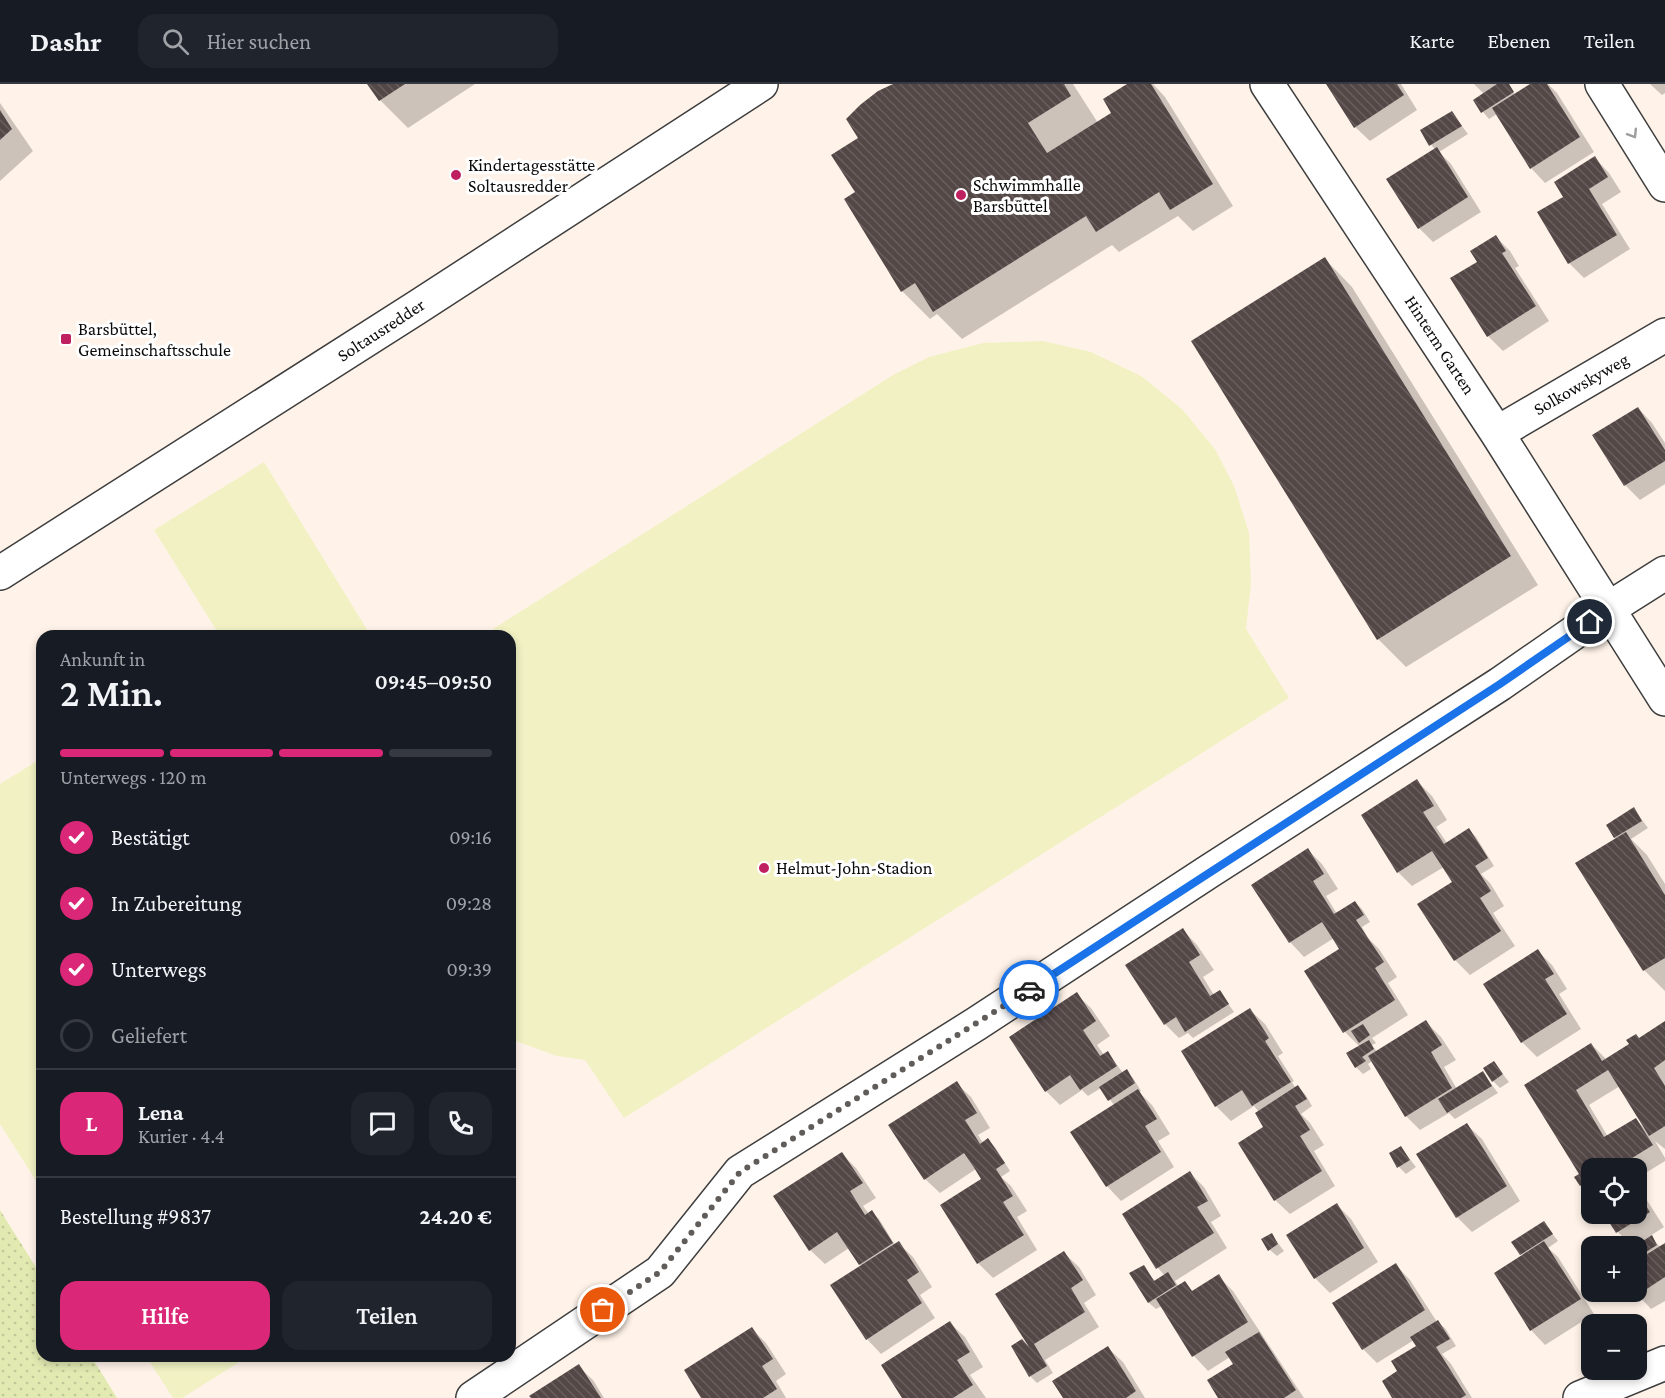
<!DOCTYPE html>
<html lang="de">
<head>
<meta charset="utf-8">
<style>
	:root { --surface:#171b24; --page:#20242c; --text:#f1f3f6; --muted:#9ea1a6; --line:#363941; --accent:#db2777 }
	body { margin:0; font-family:"Crimson Pro",serif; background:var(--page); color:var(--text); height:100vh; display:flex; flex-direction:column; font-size:22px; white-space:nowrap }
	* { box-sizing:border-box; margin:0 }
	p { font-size:20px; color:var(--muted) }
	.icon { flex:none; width:33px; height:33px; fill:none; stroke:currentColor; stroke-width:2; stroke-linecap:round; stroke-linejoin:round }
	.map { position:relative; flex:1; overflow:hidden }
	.details { position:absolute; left:36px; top:546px; width:480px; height:732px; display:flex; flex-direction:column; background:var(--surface); border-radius:18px; box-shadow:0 3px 9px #0003 }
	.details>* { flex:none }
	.buttons { position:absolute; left:1581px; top:1074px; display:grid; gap:12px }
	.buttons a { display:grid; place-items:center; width:66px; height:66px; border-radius:12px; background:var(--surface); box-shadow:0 3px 9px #0003; font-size:30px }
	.pin { position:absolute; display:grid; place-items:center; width:51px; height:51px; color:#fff; margin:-26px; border:3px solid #fff; border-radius:50%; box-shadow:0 2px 6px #0007 }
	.courier { position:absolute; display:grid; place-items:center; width:60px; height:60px; margin:-30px; border:4px solid #1a73e8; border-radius:50%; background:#fff; color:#222; box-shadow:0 2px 8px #0007 }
	.headline em { font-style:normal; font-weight:600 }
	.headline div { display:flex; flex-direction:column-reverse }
	.headline { display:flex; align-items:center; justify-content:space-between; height:102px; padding:0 24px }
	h1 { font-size:39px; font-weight:600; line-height:45px }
	.bar { display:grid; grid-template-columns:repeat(4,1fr); gap:9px 6px; align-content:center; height:72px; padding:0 24px }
	.bar i { height:8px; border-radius:4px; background:var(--line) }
	.bar .active { background:var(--accent) }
	.bar p { grid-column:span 4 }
	.line { display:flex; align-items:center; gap:15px; padding:0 24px; border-top:2px solid var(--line) }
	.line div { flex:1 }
	.round { display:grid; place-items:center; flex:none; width:63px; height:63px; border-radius:18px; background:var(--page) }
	ol { padding:0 24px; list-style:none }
	li { display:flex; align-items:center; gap:18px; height:66px }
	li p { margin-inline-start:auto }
	li .icon { padding:6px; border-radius:50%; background:var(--accent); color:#fff; stroke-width:4 }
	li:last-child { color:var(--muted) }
	li i { width:33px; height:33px; border:3px solid var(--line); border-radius:50% }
	.primary-button { display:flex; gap:12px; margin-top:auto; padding:12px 24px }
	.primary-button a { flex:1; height:69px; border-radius:18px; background:var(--accent); color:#fff; font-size:24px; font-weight:600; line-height:69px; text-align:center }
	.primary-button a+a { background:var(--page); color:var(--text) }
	header { display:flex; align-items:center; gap:36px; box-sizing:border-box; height:84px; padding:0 30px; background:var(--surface); border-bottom:2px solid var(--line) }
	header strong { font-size:28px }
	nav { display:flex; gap:33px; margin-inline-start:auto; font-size:21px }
	.search { width:420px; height:54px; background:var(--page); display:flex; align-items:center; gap:15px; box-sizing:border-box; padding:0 21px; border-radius:18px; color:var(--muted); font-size:22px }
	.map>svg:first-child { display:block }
	.grass { fill:url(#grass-dots) }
	.pitch { fill:#f1f1c4 }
	.shadow { fill:#0003; fill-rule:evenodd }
	.building { fill:url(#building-back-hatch) }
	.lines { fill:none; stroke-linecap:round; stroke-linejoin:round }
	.street-casing { stroke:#3e3e3e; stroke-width:36 }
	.street { stroke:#fff; stroke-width:33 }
	.oneway { stroke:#9d9d9d }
	.done { stroke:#605c59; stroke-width:6; stroke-dasharray:0 10.8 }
	.route { stroke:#1a73e8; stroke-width:8 }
	.poi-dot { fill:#bf205f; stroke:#fff; stroke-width:2 }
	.labels { text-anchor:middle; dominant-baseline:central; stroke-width:6; stroke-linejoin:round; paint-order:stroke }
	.poi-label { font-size:18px; fill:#0b0b0b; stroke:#fff; text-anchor:start }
	.street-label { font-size:18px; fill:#0b0b0b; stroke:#fff }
</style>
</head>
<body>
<header>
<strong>Dashr</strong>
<div class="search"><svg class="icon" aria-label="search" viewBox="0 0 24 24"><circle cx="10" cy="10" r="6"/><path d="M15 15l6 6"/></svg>Hier suchen</div>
<nav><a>Karte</a><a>Ebenen</a><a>Teilen</a></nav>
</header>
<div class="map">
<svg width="1665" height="1314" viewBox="0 0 1665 1314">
	<defs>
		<pattern id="grass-dots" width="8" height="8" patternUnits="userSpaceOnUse" patternTransform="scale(1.5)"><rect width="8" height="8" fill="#e2eab2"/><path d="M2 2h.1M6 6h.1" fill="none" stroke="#c1c798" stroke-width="1.8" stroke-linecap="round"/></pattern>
		<pattern id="building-back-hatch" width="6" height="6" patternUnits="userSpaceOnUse" patternTransform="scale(1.5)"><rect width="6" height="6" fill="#544847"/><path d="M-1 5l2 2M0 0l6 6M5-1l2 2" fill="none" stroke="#685e5d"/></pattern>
	</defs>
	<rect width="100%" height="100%" fill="#fff3e9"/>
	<path class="grass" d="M0,1126l42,67v79h49l26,42h-117z"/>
	<path class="pitch" d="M1043,257l48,11 50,24 41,33 33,40 19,37 15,47 2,50 -5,46 43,69 -665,420 -39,-58 -28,-4 -47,-17v-403h-28l411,-261 36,-18 54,-14z
		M264,378l107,174h-151l-66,-106z
		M42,674v432l-42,-66v-340z
		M146,1272h103l-67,42h-9z"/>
	<path class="shadow" d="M369,0h106l-67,44 -28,-28z
		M897,0h176l25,39 15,-9 17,-30h23l12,13 68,109 -40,25 -15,-15 -59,36 -7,-7 -150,94 -25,-25 -7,5 -28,-28 -45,-99 3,-53z
		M1328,0h73l16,26 -47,31 -15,-14z
		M1474,0h35l8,15 16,-15h15l9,9 37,59 -49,31 -14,-15 -34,-54 -8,5 -6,-7 1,-18z
		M1650,0h15v9l-3,2z
		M0,19l33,48 -33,30z
		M1452,29l16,21 -29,18 12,12 30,48 -48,30 -14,-14 16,-78 -13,-19z
		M1595,74l14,15 12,19 -19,12 28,45 -46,29 -15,-15 -4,-66z
		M1496,153l14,14 9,15 -4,2 34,53 -46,30 -15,-15 -9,-74z
		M1325,175l27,28 186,298 -132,82 -28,-28z
		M1638,324l14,15 13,20v41l-25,16 -15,-15 -31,-50z
		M1417,697l15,15 15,24 -11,7 11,16 22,-13 7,7 18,29 -13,8 9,9 14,23 -11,7 22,33 -45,29 -15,-15 -35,-56 34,-22 -10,-15 -32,19 -14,-14z
		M1634,725l14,19 -17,11 16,16 18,29v107l-21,-21 -29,-133z
		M1308,766l14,14 16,25 -12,7 11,18 18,-12 7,7 8,13 -8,5 6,11 11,11 18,28 -9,6 20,32 -36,23 4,5 -4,2 5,7 49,-30 15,15 15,23 -12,7 13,22 26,-16 15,20 -43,26 -6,-6 -29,17 -14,-14 -34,-55 -4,3 3,5 -8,5 -7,-7 4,-20 -15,-15 -4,-83 -7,-11 -30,19 -14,-15z
		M1183,846l14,15 17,25 -11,7 11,18 6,-3 14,20 -41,26 -5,-5 -9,5 -14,-14z
		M1538,867l14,14 15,24 -8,5 22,35 -44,28 -15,-15z
		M1076,910l15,14 19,28 -13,9 7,10 4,-2 15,20 3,-2 7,7 8,13 -2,1 13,13 18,29 -12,7 16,26 -53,34 -14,-15 7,-81 -13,-17 -13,8 -6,-6 -22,15 -14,-14z
		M1250,926l15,14 18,29 -5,3 16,25 -2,1 4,7 2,-2 7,7 7,12 -11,8 9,9 14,22 -10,6 21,35 -45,28 -15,-14 -9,-73 -7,-15 -5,-6 -23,15 -15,-15 -33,-54z
		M1665,939v126l-10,-8 10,17v3l-29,18v-11h-44v28l-16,-19 5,-3 -55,-88 65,-42 16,16zM1620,1002l25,43 -9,-10 -28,18 -19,-32z
		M1494,979l15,19 -9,6 -7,-7z
		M956,999l15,14 19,31 -12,7 5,8 5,-3 7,7 15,24 -9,6 10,9 16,25 -10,6 20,33 -44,28 -15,-15 5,-83 -7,-11 -36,24 -15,-14z
		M1467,1041l15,14 38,62 -48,31 -15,-15z
		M1401,1064l15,19 -10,7 -7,-7z
		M842,1070l14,14 20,30 -13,8 6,8 3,-2 7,7 16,26 3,-2 15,14 19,30 -12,8 15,23 -54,36 -14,-15 -5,-72 -13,-19 -24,16 -15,-14z
		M1190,1089l14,14 17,29 -10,6 16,26 -52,33 4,6 6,-4 8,9 25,-16 15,15 71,107h-84l15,-33 -5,-8 -22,14 -14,-15 -32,-50 -6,3 -7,-6 -18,-29 12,-7 13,15 9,-6 -7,-8 -34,-54z
		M1636,1099l28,44 -14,9 11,12 4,-3v56l-14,8 -16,-17h1l11,-36 -9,-13 -6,3 -14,-14 -12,-18h30z
		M1336,1120l15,15 27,43 -48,31 -15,-15z
		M1544,1139l14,18 -10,7 10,9 36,57 -49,31 -14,-15 -8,-74 -2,-2z
		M1271,1150l13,17 -7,5 -7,-6z
		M1064,1169l15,14 17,28 -12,8 15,24 -54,33 8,13 -16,10 -7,-7v-27z
		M1396,1181l14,15 27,42 8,6 11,18 -14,8 9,10 21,34h-78l6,-27 18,-24 -4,-7 -37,23 -14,-14z
		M950,1239l15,14 18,30 -13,8 16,23h-83z
		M752,1245l14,14 20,31 -10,7 10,17h-83z
		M1108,1264l15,14 22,36h-80z
		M578,1282l15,14 11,18h-72z"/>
	<path class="building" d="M367,0h38l-26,17z
		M893,0h171l7,12 -43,27 19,30 64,-40 -8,-14 24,-15h24l62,100 -43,26 -11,-18 -63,40 -10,-16 -153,96 -18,-29 -14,9 -57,-93 11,-7 -24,-37 27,-17 -12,-19 14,-14 18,-14z
		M1326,0h71l7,11 -50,33z
		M1497,0h12l5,8 -33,21 -8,-13z
		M1530,0h17l33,53 -50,32 -38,-61z
		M0,26l12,19 -12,11z
		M1452,27l10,15 -33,20 -9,-16z
		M1437,63l31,50 -50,32 -32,-50z
		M1595,72l13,21 -19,12 28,46 -49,29 -31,-52 26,-15 -9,-15z
		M1496,151l10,16 -4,2 34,53 -49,31 -37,-59 27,-16 -7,-11z
		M1325,173l186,299 -134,84 -186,-299z
		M1638,323l27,43v11l-41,25 -32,-51z
		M1417,695l17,27 -11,6 21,32 25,-16 19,30 -13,8 16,25 -11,7 21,33 -47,30 -37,-57 35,-22 -20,-31 -35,22 -36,-58z
		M1634,723l8,14 -28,17 -8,-13z
		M1626,748l39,63v63l-22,13 -68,-108z
		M1308,764l16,26 -11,7 21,33 21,-13 9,14 -8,5 28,42 -9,6 20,32 -52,33 -39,-62 35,-22 -8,-13 -9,-14 -33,21 -38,-58z
		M1183,844l17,27 -11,7 21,34 10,-6 9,14 -44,28 -9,-15 -12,8 -39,-60z
		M1538,865l16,25 -9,5 22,35 -46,29 -38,-59z
		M1077,908l19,29 -13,9 17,26 8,-5 9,15 -37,24 -10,-15 -25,17 -36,-55z
		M1250,924l19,30 -4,3 26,41 -39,24 -10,-16 -27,17 -34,-56z
		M1426,936l16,25 -11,7 21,36 -47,29 -37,-61z
		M1665,937v39l-11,8 11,18v40l-16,10 -41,-66 -32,20 28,47 32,-19 17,27 -32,20 2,3h-31v26l-7,-11 -5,3 -6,-9 5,-3 -55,-89 67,-42 11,18 27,-17 -3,-4 10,-6 3,4z
		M1363,940l7,11 -11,8 -8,-12z
		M1369,956l5,9 -12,8 4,4 -11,7 -9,-15z
		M1494,977l9,13 -11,8 -9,-14z
		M1127,985l8,14 -27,18 -9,-14z
		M1483,987l9,15 -45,27 -9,-14z
		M957,997l20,32 -12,7 15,24 8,-6 17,25 -9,6 17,27 -10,6 21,33 -47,29 -37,-59 41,-26 -8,-13 -9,-13 -40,27 -36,-55z
		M1298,1001l9,14 -12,7 15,24 -10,6 22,35 -48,30 -36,-58 25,-16 -8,-14z
		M1138,1005l19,30 -12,7 16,26 -55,35 -36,-55z
		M1467,1039l40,63 -51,32 -40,-64z
		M1401,1062l9,14 -13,8 -8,-15z
		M842,1068l21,31 -13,8 15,24 7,-5 21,33 -34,22 -22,-33 -28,19 -36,-55z
		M1190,1087l18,30 -11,6 17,26 -58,36 -34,-55z
		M1636,1106l14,22 -34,21 -12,-19h32z
		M1337,1119l27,45 -50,31 -28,-44z
		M1544,1137l9,13 -33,21 -9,-13z
		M1272,1149l6,11 -10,7 -7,-12z
		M1652,1151l5,10 -14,9 -6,-9z
		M899,1157l20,31 -12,8 15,23 -56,37 -36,-55z
		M1544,1157l37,58 -51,32 -36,-58z
		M1665,1159v34l-29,19 -3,-4h3v-31z
		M1064,1167l19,29 -12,8 14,24 -51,32 13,22 -18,11 -18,-31 11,-7 7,8 -34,-53z
		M1396,1179l29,47 -63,40 -30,-47z
		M1144,1181l10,16 14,-9 8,13 -28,18 -19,-30z
		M1219,1190l29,48 -56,35 -36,-58 29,-18 7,10z
		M1438,1236l12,19 -14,8 30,48 -5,3h-69l-10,-17 15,-10 -6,-10 25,-15 -6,-9z
		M950,1237l20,31 -13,8 16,25 -20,13h-51l-21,-33z
		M752,1243l21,32 -11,7 15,23 -14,9h-62l-17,-28z
		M1259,1248l37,58 -12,8h-66l-11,-18 26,-16 -8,-12z
		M1108,1262l28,45 -10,7h-63l-11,-17z
		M579,1280l22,34h-70l-2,-2z"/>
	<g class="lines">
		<g class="street-casing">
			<path id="street" d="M1267,0l230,349 168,266
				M1602,0l63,101
				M1497,349l168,-98
				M0,489l416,-265 345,-224
				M473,1314l187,-126 80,-100 236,-148 232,-152 292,-188 108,-75 57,-36
				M1580,1314l85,-35"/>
		</g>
		<use href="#street" class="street"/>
	</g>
	<defs><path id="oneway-chevron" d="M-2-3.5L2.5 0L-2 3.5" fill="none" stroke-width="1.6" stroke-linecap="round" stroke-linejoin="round" transform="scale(1.5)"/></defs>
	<use class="oneway" href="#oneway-chevron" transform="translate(1633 50) rotate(58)"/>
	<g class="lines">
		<path class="done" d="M603,1226l57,-38 80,-100 289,-182"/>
		<path class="route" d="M1029,906l471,-306 90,-62"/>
	</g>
	<g class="poi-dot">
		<circle cx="456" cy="91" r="6"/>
		<circle cx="961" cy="111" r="6"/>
		<rect x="60" y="249" width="12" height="12" rx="3"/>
		<circle cx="764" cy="784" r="6"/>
	</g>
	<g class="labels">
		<g class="poi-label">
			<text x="468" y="81">Kindertagesstätte<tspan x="468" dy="21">Soltausredder</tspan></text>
			<text x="973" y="101">Schwimmhalle<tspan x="973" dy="21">Barsbüttel</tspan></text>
			<text x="78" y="245">Barsbüttel,<tspan x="78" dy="21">Gemeinschaftsschule</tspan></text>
			<text x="776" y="784">Helmut-John-Stadion</text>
		</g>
		<g class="street-label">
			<text transform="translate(381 246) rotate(-33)">Soltausredder</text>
			<text transform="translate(1440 261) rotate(57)">Hinterm Garten</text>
			<text transform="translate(1581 300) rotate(-30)">Solkowskyweg</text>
		</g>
	</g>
</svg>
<div class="buttons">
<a><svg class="icon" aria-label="locate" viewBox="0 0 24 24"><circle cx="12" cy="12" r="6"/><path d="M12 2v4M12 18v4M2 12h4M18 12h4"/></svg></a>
<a>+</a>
<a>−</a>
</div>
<div class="pin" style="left:603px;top:1226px;background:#ea580c"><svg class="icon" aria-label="bag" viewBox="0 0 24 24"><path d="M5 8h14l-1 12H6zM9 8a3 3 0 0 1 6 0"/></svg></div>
<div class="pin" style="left:1590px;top:538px;background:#1f2937"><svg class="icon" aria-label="home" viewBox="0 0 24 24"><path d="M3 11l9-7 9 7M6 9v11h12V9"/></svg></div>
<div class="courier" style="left:1029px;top:906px"><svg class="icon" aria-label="car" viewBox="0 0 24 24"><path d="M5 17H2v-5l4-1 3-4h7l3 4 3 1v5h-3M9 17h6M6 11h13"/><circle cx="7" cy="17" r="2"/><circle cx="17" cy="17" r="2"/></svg></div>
<section class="details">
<div class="headline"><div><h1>2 Min.</h1><p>Ankunft in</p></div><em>09:45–09:50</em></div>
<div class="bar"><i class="active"></i><i class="active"></i><i class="active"></i><i></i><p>Unterwegs · 120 m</p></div>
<ol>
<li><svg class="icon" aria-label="check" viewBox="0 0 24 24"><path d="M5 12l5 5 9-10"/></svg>Bestätigt<p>09:16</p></li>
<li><svg class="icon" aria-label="check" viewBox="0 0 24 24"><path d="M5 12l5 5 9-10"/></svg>In Zubereitung<p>09:28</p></li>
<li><svg class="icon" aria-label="check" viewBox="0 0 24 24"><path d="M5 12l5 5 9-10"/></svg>Unterwegs<p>09:39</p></li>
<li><i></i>Geliefert</li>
</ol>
<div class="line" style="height:108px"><b class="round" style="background:var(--accent);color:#fff">L</b><div><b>Lena</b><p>Kurier · 4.4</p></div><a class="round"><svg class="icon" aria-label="chat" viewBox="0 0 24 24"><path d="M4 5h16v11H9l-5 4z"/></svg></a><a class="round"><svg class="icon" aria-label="phone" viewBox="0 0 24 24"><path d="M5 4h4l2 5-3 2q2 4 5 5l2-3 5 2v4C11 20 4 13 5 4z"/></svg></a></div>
<div class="line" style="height:78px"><div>Bestellung #9837</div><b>24.20 €</b></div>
<div class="primary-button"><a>Hilfe</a><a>Teilen</a></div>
</section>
</div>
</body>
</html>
